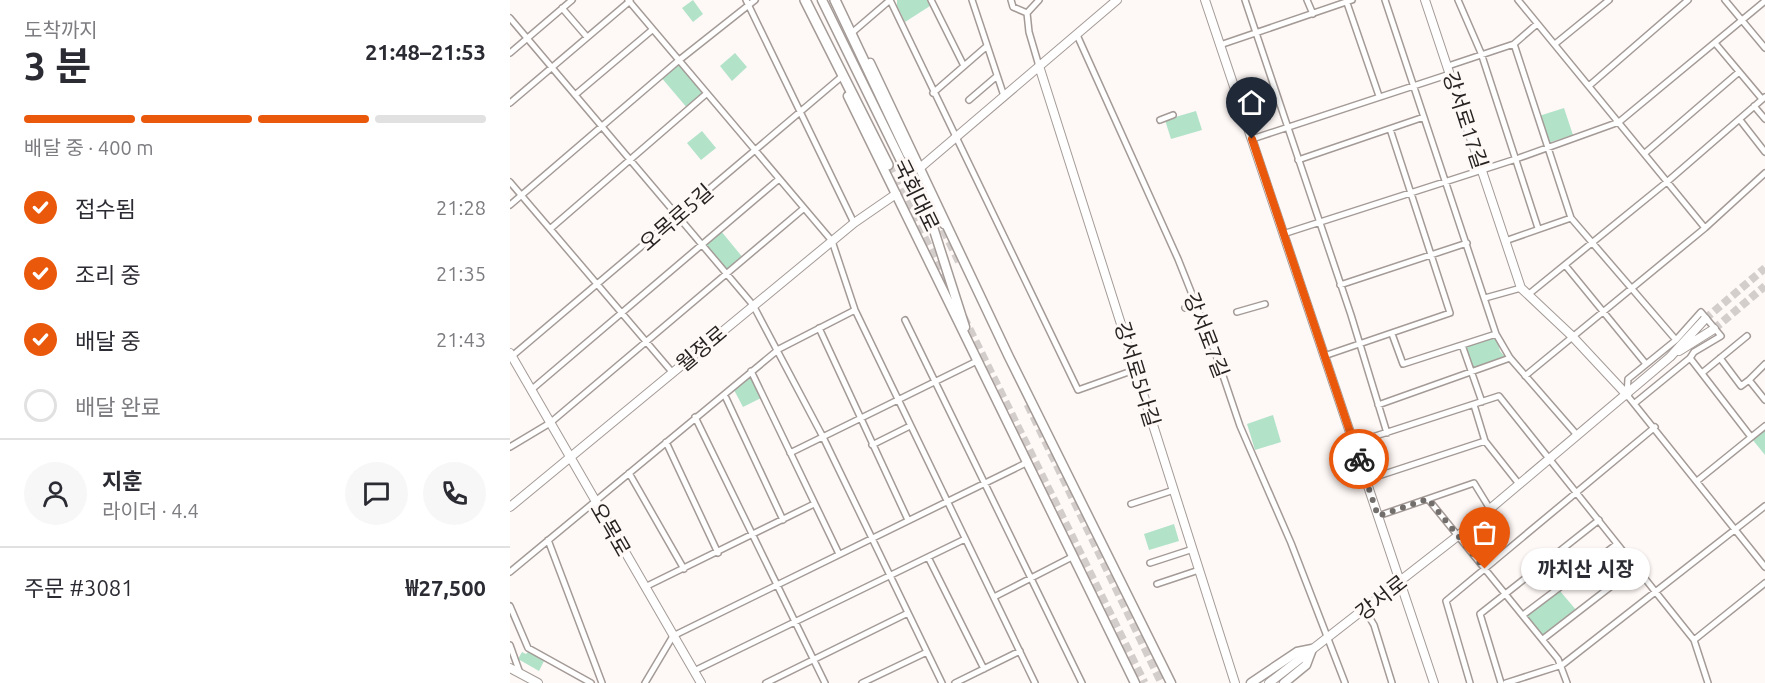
<!DOCTYPE html>
<html lang="ko">
<head>
<meta charset="utf-8">
<style>
	:root { --surface:#fff; --page:#f7f7f7; --text:#2b2b33; --muted:#7c7c81; --line:#e1e1e2; --accent:#ea580c }
	body { margin:0; font-family:Ubuntu,"Noto Sans KR",sans-serif; background:var(--page); color:var(--text); height:100vh; display:flex; flex-direction:column; font-size:22px; white-space:nowrap }
	* { box-sizing:border-box; margin:0 }
	p { font-size:20px; color:var(--muted) }
	.icon { flex:none; width:33px; height:33px; fill:none; stroke:currentColor; stroke-width:2; stroke-linecap:round; stroke-linejoin:round }
	.map { position:relative; flex:1; overflow:hidden }
	.sheet { display:flex; flex-direction:column; background:var(--surface); width:510px }
	.sheet>* { flex:none }
	.pin { position:absolute; display:grid; place-items:center; width:51px; height:51px; color:#fff; margin:-62px -26px; border-radius:50% 50% 50% 0; rotate:-45deg; box-shadow:0 0 6px #0007 }
	.pin .icon { rotate:45deg }
	.courier { position:absolute; display:grid; place-items:center; width:60px; height:60px; margin:-30px; border:4px solid #ea580c; border-radius:50%; background:#fff; color:#222; box-shadow:0 2px 8px #0007 }
	.bubble { position:absolute; height:42px; border-radius:21px; background:var(--surface); box-shadow:0 2px 4px #0004; font-size:20px; font-weight:700; line-height:42px; text-align:center }
	.head em { font-style:normal; font-weight:700 }
	.head div { display:flex; flex-direction:column-reverse }
	.head { display:flex; align-items:center; justify-content:space-between; height:102px; padding:0 24px }
	h1 { font-size:39px; font-weight:700; line-height:45px }
	.bar { display:grid; grid-template-columns:repeat(4,1fr); gap:9px 6px; align-content:center; height:72px; padding:0 24px }
	.bar i { height:8px; border-radius:4px; background:var(--line) }
	.bar .selected { background:var(--accent) }
	.bar p { grid-column:span 4 }
	.line { display:flex; align-items:center; gap:15px; padding:0 24px; border-top:2px solid var(--line) }
	.line div { flex:1 }
	.round { display:grid; place-items:center; flex:none; width:63px; height:63px; border-radius:32px; background:var(--page) }
	ol { padding:0 24px; list-style:none }
	li { display:flex; align-items:center; gap:18px; height:66px }
	li p { margin-inline-start:auto }
	li .icon { padding:6px; border-radius:50%; background:var(--accent); color:#fff; stroke-width:4 }
	li:last-child { color:var(--muted) }
	li i { width:33px; height:33px; border:3px solid var(--line); border-radius:50% }
	main { display:flex; flex:1; min-height:0 }
	.map>svg:first-child { display:block }
	.green { fill:#b2e3c9 }
	.lines { fill:none; stroke-linecap:round; stroke-linejoin:round }
	.secondary-tunnel { stroke:#d3cdcc; stroke-width:8; stroke-dasharray:8 4; stroke-linecap:butt }
	.highway-tunnel { stroke:#d3cdcc; stroke-width:9; stroke-dasharray:9 4.5; stroke-linecap:butt }
	.street-casing { stroke:#a49b97; stroke-width:8 }
	.secondary-casing { stroke:#a49b97; stroke-width:10 }
	.primary-casing { stroke:#a49b97; stroke-width:11 }
	.highway-casing { stroke:#a49b97; stroke-width:12 }
	.street { stroke:#fff; stroke-width:5 }
	.secondary { stroke:#fff; stroke-width:8 }
	.primary { stroke:#fff; stroke-width:8 }
	.highway { stroke:#fff; stroke-width:9 }
	.done { stroke:#726e6c; stroke-width:6; stroke-dasharray:0 10.8 }
	.route { stroke:#ea580c; stroke-width:8 }
	.labels { text-anchor:middle; dominant-baseline:central; stroke-width:6; stroke-linejoin:round; paint-order:stroke }
	.street-label { font-size:21px; fill:#262322; stroke:#fef8f6 }
</style>
</head>
<body>
<main>
<section class="sheet">
<div class="head"><div><h1>3 분</h1><p>도착까지</p></div><em>21:48–21:53</em></div>
<div class="bar"><i class="selected"></i><i class="selected"></i><i class="selected"></i><i></i><p>배달 중 · 400 m</p></div>
<ol>
<li><svg class="icon" aria-label="check" viewBox="0 0 24 24"><path d="M5 12l5 5 9-10"/></svg>접수됨<p>21:28</p></li>
<li><svg class="icon" aria-label="check" viewBox="0 0 24 24"><path d="M5 12l5 5 9-10"/></svg>조리 중<p>21:35</p></li>
<li><svg class="icon" aria-label="check" viewBox="0 0 24 24"><path d="M5 12l5 5 9-10"/></svg>배달 중<p>21:43</p></li>
<li><i></i>배달 완료</li>
</ol>
<div class="line" style="height:108px"><a class="round"><svg class="icon" aria-label="person" viewBox="0 0 24 24"><circle cx="12" cy="8" r="4"/><path d="M4 21q1-7 8-7t8 7"/></svg></a><div><b>지훈</b><p>라이더 · 4.4</p></div><a class="round"><svg class="icon" aria-label="chat" viewBox="0 0 24 24"><path d="M4 5h16v11H9l-5 4z"/></svg></a><a class="round"><svg class="icon" aria-label="phone" viewBox="0 0 24 24"><path d="M5 4h4l2 5-3 2q2 4 5 5l2-3 5 2v4C11 20 4 13 5 4z"/></svg></a></div>
<div class="line" style="height:78px"><div>주문 #3081</div><b>₩27,500</b></div>
</section>
<div class="map">
<svg width="1255" height="683" viewBox="0 0 1255 683">
	<rect width="100%" height="100%" fill="#fef8f6"/>
	<path class="green" d="M183,0l10,14 -10,8 -11,-14z
		M387,0h30l3,6 -25,16 -8,-16z
		M225,53l12,14 -15,14 -12,-15z
		M168,61l28,33 -18,15 -28,-33z
		M1054,108l9,27 -25,8 -9,-27z
		M686,111l6,19 -31,9 -6,-19z
		M192,131l14,17 -15,12 -14,-17z
		M211,231l23,28 -18,15 -23,-28z
		M986,336l4,15 6,7 -33,12 -8,-25z
		M242,375l11,22 -20,10 -9,-17z
		M763,415l8,27 -26,8 -8,-26z
		M1255,429v26l-13,-16z
		M664,524l5,17 -30,9 -5,-16z
		M1050,591l17,20 -33,25 -17,-20z
		M19,651l15,10 -5,10 -21,-12 4,-7 4,2z"/>
	<g class="lines">
		<path class="secondary-tunnel" d="M1195,319l60,-51
			M1204,329l51,-43"/>
		<path class="highway-tunnel" d="M398,154l22,46
			M378,165l64,129
			M428,217l23,48
			M453,317l181,366
			M518,404l134,279"/>
		<g class="street-casing">
			<path id="street" d="M118,0l204,241 23,69 180,373
				M236,0l108,223
				M380,0l188,390 59,-21
				M421,0l33,66
				M462,0l32,96
				M501,0l2,7 14,6
				M529,0l-12,13 2,19 10,34
				M735,0l106,315 36,118
				M797,0l6,14
				M875,0l111,334 14,24 67,77
				M948,0l23,53 57,175
				M1008,0l187,228
				M1215,0l40,48
				M837,3l32,93
				M52,8l25,29
				M0,18l243,287 70,132 119,246
				M344,31l36,-31
				M567,35l101,224 37,93 25,74 51,117 54,140
				M1205,43l47,56
				M1004,44l57,174 105,122
				M1045,44l54,-44
				M710,45l132,-45
				M0,53l62,-53
				M938,66l66,-22 23,-20
				M1080,85l98,-85
				M423,93l54,-47
				M65,95l77,-65
				M459,100l28,-24
				M0,103l120,-102
				M1244,106l11,13
				M650,120l13,-5
				M1230,120l25,32
				M742,139l198,-65
				M1135,153l94,-81
				M788,160l126,-43
				M0,182l162,190
				M0,205l168,-144 77,-61
				M40,229l156,-135
				M773,234l233,-75 103,-37 146,-121
				M995,241l66,-23
				M1055,265l81,99
				M830,285l127,-42
				M1019,294l139,-113 97,-84
				M975,298l36,-10
				M675,308l11,-4
				M727,312l28,-8
				M395,320l177,363
				M309,328l89,192
				M882,334l11,30 93,-30
				M952,345l20,57
				M814,356l126,-43 -60,-184
				M1,357l329,-279
				M1180,358l4,-6 27,-16 -20,-24 -25,28 -48,39 -1,16 138,172
				M1210,358l21,28 8,-6
				M1255,364l-16,16 16,20
				M241,371l88,183
				M1192,373l45,-37
				M1015,376l180,-148 60,-55
				M21,390l248,-211
				M216,398l57,122
				M1125,403l55,-45 61,79
				M868,405l132,-47
				M964,405l11,36
				M185,417l130,266
				M156,442l52,111
				M844,443l145,-47 195,244 14,43
				M362,445l38,-19
				M0,447l40,-24 253,-214
				M280,453l187,-92
				M119,473l55,96
				M856,480l119,-39 34,43
				M1187,481l68,-55
				M918,499l130,160 9,24
				M621,504l43,-14
				M868,516l96,-33 16,26
				M38,540l54,143
				M418,557l56,112
				M640,563l43,-14
				M0,572l269,-223 76,-39
				M647,584l42,-14
				M135,587l169,-83
				M484,597l78,-40
				M0,606l18,42 63,35
				M855,610l9,15 18,58
				M1013,615l94,-71
				M1033,639l93,-72
				M1184,640l71,-57
				M0,645l10,28
				M184,671l271,-132
				M135,683l28,-47 353,-173
				M256,683l142,-70
				M352,683l65,-31
				M445,683l65,-32
				M960,683l-24,-82 209,-174
				M991,683l-21,-69 119,-94
				M996,683l56,-18 203,-159"/>
		</g>
		<g class="secondary-casing">
			<path id="secondary" d="M695,0l229,683
				M915,0l96,288 51,48 55,59
				M529,66l196,617
				M411,167l196,-167
				M1169,351l35,-22
				M0,353l191,330
				M0,507l344,-284 42,-29
				M0,668l28,15
				M759,683l190,-148 211,-178 35,-38"/>
		</g>
		<g class="primary-casing">
			<path id="primary" d="M312,0l110,224 33,103
				M360,63l139,294 162,326
				M338,96l287,587
				M410,190l24,34
				M741,683l46,-31 15,-3
				M774,683l22,-18 6,-16"/>
		</g>
		<g class="highway-casing">
			<path id="highway" d="M295,0l83,165
				M325,0l73,154"/>
		</g>
		<use href="#street" class="street"/>
		<use href="#secondary" class="secondary"/>
		<use href="#primary" class="primary"/>
		<use href="#highway" class="highway"/>
	</g>
	<g class="lines">
		<path class="done" d="M849,459l19,57 50,-17 57,70"/>
		<path class="route" d="M742,139l107,320"/>
	</g>
	<g class="labels">
		<g class="street-label">
			<text transform="translate(956 120) rotate(72)">강서로17길</text>
			<text transform="translate(407 195) rotate(64)">국회대로</text>
			<text transform="translate(166 217) rotate(-41)">오목로5길</text>
			<text transform="translate(697 335) rotate(69)">강서로7길</text>
			<text transform="translate(191 348) rotate(-40)">월정로</text>
			<text transform="translate(628 374) rotate(73)">강서로5나길</text>
			<text transform="translate(101 529) rotate(60)">오목로</text>
			<text transform="translate(871 597) rotate(-38)">강서로</text>
		</g>
	</g>
</svg>
<div class="pin" style="left:975px;top:569px;background:#ea580c"><svg class="icon" aria-label="bag" viewBox="0 0 24 24"><path d="M5 8h14l-1 12H6zM9 8a3 3 0 0 1 6 0"/></svg></div>
<div class="pin" style="left:742px;top:139px;background:#1f2937"><svg class="icon" aria-label="home" viewBox="0 0 24 24"><path d="M3 11l9-7 9 7M6 9v11h12V9"/></svg></div>
<div class="courier" style="left:849px;top:459px"><svg class="icon" aria-label="bike" viewBox="0 0 24 24"><circle cx="6" cy="16" r="4"/><circle cx="18" cy="16" r="4"/><path d="M6 16l4-8h5l3 8M10 8l3 8H6M13 5h3"/></svg></div>
<div class="bubble" style="left:1011px;top:548px;width:129px">까치산 시장</div>
</div>
</main>
</body>
</html>
